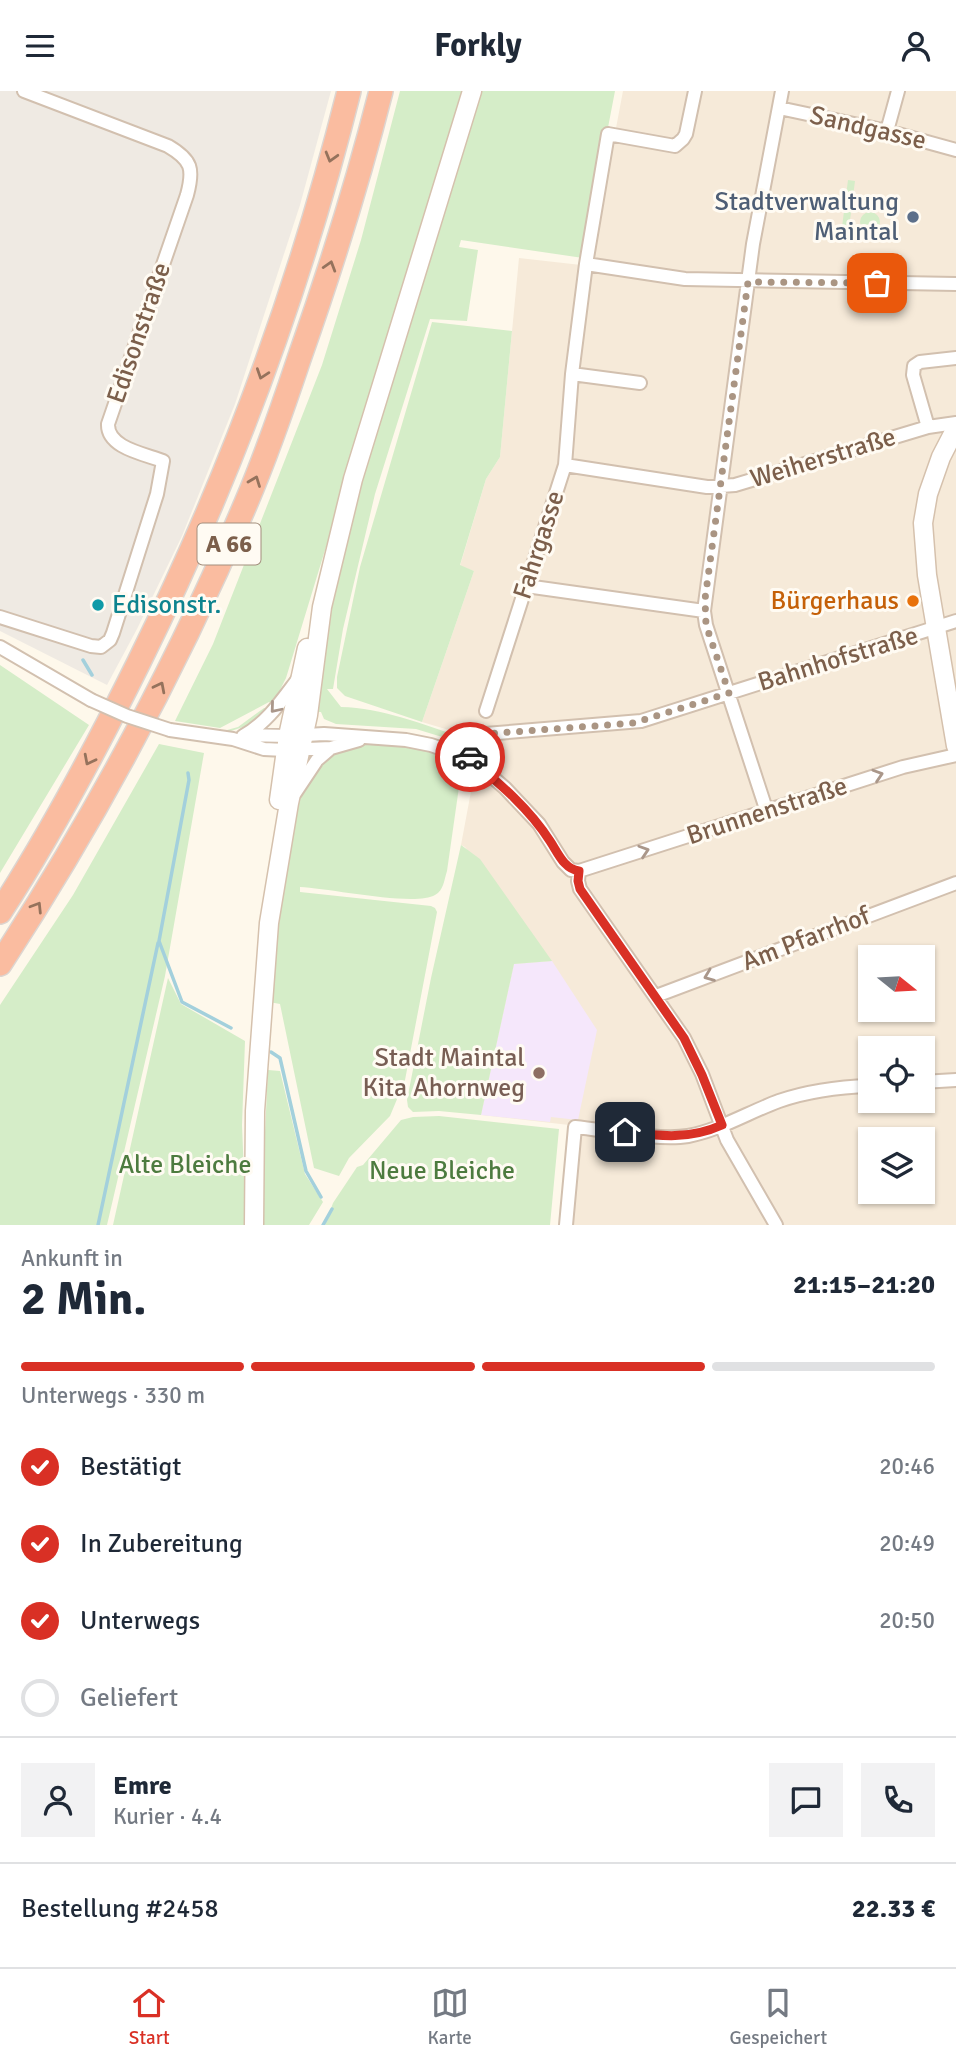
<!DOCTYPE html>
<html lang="de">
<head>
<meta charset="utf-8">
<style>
	:root { --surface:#fff; --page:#f2f2f3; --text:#1f2937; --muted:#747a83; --line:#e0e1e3; --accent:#d93025 }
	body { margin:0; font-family:Signika,sans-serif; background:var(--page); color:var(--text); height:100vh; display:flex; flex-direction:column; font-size:26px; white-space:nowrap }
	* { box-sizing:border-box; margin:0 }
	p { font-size:23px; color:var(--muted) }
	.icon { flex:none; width:38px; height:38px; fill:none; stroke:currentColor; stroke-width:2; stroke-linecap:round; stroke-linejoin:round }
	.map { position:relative; height:1134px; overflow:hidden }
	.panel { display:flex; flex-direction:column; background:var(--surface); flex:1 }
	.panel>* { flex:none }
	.needle { width:46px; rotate:108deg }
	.fabs { position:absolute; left:858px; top:854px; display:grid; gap:14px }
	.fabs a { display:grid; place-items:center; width:77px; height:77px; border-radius:0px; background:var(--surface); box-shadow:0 2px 5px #0004; font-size:35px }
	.pin { position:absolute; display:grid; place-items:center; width:60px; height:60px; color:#fff; margin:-30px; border-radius:14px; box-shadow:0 4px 10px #0006 }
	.courier { position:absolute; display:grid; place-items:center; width:70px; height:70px; margin:-35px; border:5px solid #d93025; border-radius:50%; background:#fff; color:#222; box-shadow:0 2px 9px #0007 }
	.head em { font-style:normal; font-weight:700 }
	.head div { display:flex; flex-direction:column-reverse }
	.head { display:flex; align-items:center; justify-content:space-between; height:119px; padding:0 21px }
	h1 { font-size:46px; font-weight:700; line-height:52px }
	.bar { display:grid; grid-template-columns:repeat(4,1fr); gap:10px 7px; align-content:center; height:84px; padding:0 21px }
	.bar i { height:9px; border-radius:5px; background:var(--line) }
	.bar .active { background:var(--accent) }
	.bar p { grid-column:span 4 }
	.line { display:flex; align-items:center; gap:18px; padding:0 21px; border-top:2px solid var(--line) }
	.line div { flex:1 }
	.round { display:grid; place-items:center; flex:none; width:74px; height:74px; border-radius:0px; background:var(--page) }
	ol { padding:0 21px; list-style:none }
	li { display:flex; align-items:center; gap:21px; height:77px }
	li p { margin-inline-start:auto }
	li .icon { padding:7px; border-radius:50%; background:var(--accent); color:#fff; stroke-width:4 }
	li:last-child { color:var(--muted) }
	li i { width:38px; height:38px; border:4px solid var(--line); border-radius:50% }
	header { display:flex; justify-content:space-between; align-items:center; height:91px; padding:0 21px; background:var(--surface); font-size:32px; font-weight:700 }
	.tabs { display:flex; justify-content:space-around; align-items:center; height:98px; border-top:2px solid var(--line); background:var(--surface); font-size:19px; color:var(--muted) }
	.tabs a { display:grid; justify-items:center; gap:4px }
	.tabs .active { color:var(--accent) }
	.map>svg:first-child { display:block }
	.residential { fill:#f6ead9; fill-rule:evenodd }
	.industrial { fill:#efeae3 }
	.education { fill:#f5e7fb }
	.green { fill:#d5edc8 }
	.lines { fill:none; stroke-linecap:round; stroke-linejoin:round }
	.stream { stroke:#a3d0dc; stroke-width:3.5 }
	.street-casing { stroke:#d2c0af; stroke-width:16 }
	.secondary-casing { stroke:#d5c1ad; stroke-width:21 }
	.highway-casing { stroke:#ddd5d0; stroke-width:26 }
	.street { stroke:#fff; stroke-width:12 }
	.secondary { stroke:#fff; stroke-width:18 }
	.highway { stroke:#fabca0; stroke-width:23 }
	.street-bridge-casing { stroke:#d2c0af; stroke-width:16; stroke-linecap:butt }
	.street-bridge { stroke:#fff; stroke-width:12 }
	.oneway { stroke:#95725c }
	.oneway2 { stroke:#aa978a }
	.done { stroke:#aa9583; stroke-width:7; stroke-dasharray:0 12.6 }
	.route { stroke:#d93025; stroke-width:9 }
	.service-dot { fill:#5c6f8a; stroke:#fffbf3; stroke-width:2.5 }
	.food-dot { fill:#e8710a; stroke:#fffbf3; stroke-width:2.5 }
	.culture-dot { fill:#0f9aa8; stroke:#fffbf3; stroke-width:2.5 }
	.education-dot { fill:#8d6e63; stroke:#fffbf3; stroke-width:2.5 }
	.labels { text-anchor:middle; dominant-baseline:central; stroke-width:6; stroke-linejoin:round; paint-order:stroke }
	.shield { fill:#fffbf3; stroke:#a38e7d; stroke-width:2 }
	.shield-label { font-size:24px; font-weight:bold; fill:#7c5f4b }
	.street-label { font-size:26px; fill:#7c5f4b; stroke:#fffbf3 }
	.service-label { font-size:26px; fill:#4e5e75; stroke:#fffbf3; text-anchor:end }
	.food-label { font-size:26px; fill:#c56008; stroke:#fffbf3; text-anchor:end }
	.culture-label { font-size:26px; fill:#0d838f; stroke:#fffbf3; text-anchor:start }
	.education-label { font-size:26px; fill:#785e54; stroke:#fffbf3; text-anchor:end }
	.park-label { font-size:26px; fill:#4d7b3f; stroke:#fffbf3 }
</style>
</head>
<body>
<header><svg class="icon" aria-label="menu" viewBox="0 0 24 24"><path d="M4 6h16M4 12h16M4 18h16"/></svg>Forkly<svg class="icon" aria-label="person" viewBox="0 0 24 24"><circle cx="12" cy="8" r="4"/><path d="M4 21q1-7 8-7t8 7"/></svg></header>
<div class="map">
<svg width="956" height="1134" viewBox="0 0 956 1134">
	<rect width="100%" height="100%" fill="#fef8eb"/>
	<path class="residential" d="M623,0h333v1134h-387l9,-99 -97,-11 33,-151 37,-3 -86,-114 -4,-2 14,-75 -16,-37 -37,-11 52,-151 -14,-5 26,-87 14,-22 19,-199 71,8zM870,866h52v53h-52zM870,957h52v53h-52zM870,1048h52v53h-52z"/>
	<path class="industrial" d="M0,0h331l-31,114 -65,199 -53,132 -45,93 -30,56 -107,-54z"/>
	<path class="education" d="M552,870l45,69 -19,90 -27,-3 -1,5 -69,-7 33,-151z"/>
	<path class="green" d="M400,0h65l-179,587 -13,26 -4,-2 -49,26 -45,-7 38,-77 109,-279 39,-125z
		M479,0h136l-32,167 -122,-18 -2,7 19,3 -11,71 -37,-2 -55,175 -32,135 -10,60h-6l14,18c41,1 81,17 120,30l4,7 -49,-15 -80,-5 -12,-5 -3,-7h-7l1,-27 33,-163z
		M848,89l7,1 -6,47 -7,-1z
		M860 131a10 10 0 1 1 20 0a10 10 0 1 1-20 0Z
		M432,231l80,9 -12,126 -14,22 -26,86 14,6 -52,151 -77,-26 -8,-8v-11l23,-110z
		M0,574l89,60 -89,148z
		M264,617h5l-17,16 -24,8 -1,-2 11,-3z
		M360,652c29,1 80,1 102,23l-15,105c-3,9 -3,19 -12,24 -20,12 -107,-7 -135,-8v5l131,14 4,2 2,4 -32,168 -15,36 -41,42 -10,18 -25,-8 -34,-164 -11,-2 22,-173c8,-28 16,-60 43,-76 7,-4 17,-7 26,-10z
		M159,653l45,9 -39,223 -58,249h-107v-220l73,-110z
		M461,754l19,14 72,102 -38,3 -33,151 -42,-4 -26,1 -5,-5 -1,-7 24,-122z
		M168,887l13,26 64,37 -3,84 4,100h-133z
		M268,979l12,1 25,103 18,28 -14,23h-45v-72z
		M439,1025l120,13 -9,96h-225l8,-22 24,-36 6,-2 38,-45 12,-3z"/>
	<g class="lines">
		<path class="stream" d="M83,569l9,15
			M188,682l1,7 -30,161 23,61 49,26
			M271,961l9,6 26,113 15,26
			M98,1134l60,-282
			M323,1134l9,-16"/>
		<g class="street-casing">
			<path id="street" d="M779,17l108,23 69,19
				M887,40l11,-40
				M586,173l99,15 271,5
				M572,283l68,9
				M928,336l-15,-52 1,-9 6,-4 36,-4
				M565,374l142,22 28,-2 193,-58 28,-4
				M526,495l178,25
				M0,526l91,29 10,1 9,-7 3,-7 44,-139 6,-33c-18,-7 -56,-13 -55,-37l79,-229c7,-26 5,-35 -19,-49l-144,-55
				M0,556l91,53
				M486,620l79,-246 7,-91 14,-110 22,-130 67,12 8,-7 3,-5 9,-43
				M170,639l63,9 31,10 21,1 46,-2 28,-8
				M246,644l42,1 36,-2 82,6 25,5 26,9 20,10 28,24 34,36 24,38 8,8 8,1
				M243,645c24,-13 39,-36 55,-57
				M470,669l5,-17 10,-9 156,-13 315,-100
				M295,702l22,-33 14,-12
				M767,721l-61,-187 -2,-14 49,-367 29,-153
				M579,780l-1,10 2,8 104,149 18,36 25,66 49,85
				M579,780l324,-104 53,-12
				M656,905l300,-113
				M922,991l34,-2
				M566,1134l9,-98c31,3 84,14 113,9 32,-6 61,-24 91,-35 29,-10 60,-14 91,-15"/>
		</g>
		<g class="secondary-casing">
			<path id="secondary" d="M956,337l-15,29 -13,37 -5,29 4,52 29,171
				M279,709l9,-64 19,-88
				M254,1134l1,-114 14,-188 20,-120 19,-88 14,-108 31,-128 119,-388"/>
		</g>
		<g class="highway-casing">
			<path id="highway" d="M0,821c52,-80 97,-165 139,-250 90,-182 161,-374 210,-571
				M0,873c95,-146 178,-300 246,-461 20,-47 37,-96 53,-144 31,-88 59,-177 82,-268"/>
		</g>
		<use href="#street" class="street"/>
		<use href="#secondary" class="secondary"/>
		<use href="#highway" class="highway"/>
		<g class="street-bridge-casing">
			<path id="street-bridge" d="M91,609l36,16 43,14"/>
		</g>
		<use href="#street-bridge" class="street-bridge"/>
	</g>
	<defs><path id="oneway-chevron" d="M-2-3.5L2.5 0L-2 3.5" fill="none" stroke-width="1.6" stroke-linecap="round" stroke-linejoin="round" transform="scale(1.75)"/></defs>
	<g class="oneway">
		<use href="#oneway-chevron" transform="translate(331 66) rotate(106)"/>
		<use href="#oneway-chevron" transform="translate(330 175) rotate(-73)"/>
		<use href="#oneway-chevron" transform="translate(262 283) rotate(109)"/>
		<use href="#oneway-chevron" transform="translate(255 390) rotate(-69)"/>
		<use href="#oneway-chevron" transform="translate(160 596) rotate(-63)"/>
		<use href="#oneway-chevron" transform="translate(89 669) rotate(117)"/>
		<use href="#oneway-chevron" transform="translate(37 816) rotate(-58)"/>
	</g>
	<g class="oneway2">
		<use href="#oneway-chevron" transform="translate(275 617) rotate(130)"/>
		<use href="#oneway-chevron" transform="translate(878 684) rotate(-18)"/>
		<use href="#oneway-chevron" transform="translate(644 760) rotate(-18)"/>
		<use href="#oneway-chevron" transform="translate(709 885) rotate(159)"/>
	</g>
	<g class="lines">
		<path class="done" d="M470,666l5,-14 10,-9 149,-11 95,-30 -23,-68 -1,-26 43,-317 129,1"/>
		<path class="route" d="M470,666v2c30,25 59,49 80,82 8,12 14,28 29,30l-1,10 2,8 104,149 18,37 20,50c-33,15 -63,11 -97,7"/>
	</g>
	<circle class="service-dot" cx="913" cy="126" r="7"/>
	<circle class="food-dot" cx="913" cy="510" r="7"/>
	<circle class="culture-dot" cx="98" cy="514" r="7"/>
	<circle class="education-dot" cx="539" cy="982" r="7"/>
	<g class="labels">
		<rect class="shield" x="197.5" y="432.5" width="63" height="41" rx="5"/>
		<g class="shield-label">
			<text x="229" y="453">A 66</text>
		</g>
		<g class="street-label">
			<text transform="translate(868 37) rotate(13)">Sandgasse</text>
			<text transform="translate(139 242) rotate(-71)">Edisonstraße</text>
			<text transform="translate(823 367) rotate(-17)">Weiherstraße</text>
			<text transform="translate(539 454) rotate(-72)">Fahrgasse</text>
			<text transform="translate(838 568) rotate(-17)">Bahnhofstraße</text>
			<text transform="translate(767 720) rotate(-18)">Brunnenstraße</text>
			<text transform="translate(806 848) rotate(-21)">Am Pfarrhof</text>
		</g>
		<g class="service-label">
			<text x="899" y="111">Stadtverwaltung<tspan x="899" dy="30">Maintal</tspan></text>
		</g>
		<g class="food-label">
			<text x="899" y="510">Bürgerhaus</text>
		</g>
		<g class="culture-label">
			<text x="112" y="514">Edisonstr.</text>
		</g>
		<g class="education-label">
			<text x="525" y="967">Stadt Maintal<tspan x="525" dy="30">Kita Ahornweg</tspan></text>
		</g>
		<g class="park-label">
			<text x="185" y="1074">Alte Bleiche</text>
			<text x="442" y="1080">Neue Bleiche</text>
		</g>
	</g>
</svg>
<div class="fabs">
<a><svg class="needle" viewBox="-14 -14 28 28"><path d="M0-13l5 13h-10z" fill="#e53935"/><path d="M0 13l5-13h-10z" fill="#747a83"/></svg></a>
<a><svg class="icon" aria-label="locate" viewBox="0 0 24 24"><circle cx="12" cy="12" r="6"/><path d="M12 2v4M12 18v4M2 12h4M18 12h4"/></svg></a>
<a><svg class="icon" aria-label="layers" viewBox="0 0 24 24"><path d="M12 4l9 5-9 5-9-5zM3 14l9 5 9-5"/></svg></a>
</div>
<div class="pin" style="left:877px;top:192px;background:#ea580c"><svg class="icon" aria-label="bag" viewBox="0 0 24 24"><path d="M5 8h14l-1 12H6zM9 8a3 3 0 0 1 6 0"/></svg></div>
<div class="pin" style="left:625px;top:1041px;background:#1f2937"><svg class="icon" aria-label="home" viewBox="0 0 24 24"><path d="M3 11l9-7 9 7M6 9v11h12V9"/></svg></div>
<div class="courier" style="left:470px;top:666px"><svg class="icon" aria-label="car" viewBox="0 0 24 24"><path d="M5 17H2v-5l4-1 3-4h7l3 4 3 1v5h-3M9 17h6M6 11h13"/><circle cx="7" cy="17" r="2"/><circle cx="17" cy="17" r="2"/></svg></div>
</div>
<section class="panel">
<div class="head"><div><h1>2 Min.</h1><p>Ankunft in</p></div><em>21:15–21:20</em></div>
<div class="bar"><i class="active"></i><i class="active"></i><i class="active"></i><i></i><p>Unterwegs · 330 m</p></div>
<ol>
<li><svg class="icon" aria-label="check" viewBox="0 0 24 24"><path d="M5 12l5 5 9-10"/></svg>Bestätigt<p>20:46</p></li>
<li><svg class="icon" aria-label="check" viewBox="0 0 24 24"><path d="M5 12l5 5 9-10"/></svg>In Zubereitung<p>20:49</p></li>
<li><svg class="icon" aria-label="check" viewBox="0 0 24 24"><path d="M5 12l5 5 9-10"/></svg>Unterwegs<p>20:50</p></li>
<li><i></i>Geliefert</li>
</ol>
<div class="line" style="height:126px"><a class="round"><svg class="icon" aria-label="person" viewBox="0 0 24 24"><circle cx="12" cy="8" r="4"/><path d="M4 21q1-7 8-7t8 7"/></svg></a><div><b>Emre</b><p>Kurier · 4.4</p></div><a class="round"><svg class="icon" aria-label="chat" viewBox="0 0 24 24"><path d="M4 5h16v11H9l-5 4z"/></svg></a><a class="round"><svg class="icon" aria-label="phone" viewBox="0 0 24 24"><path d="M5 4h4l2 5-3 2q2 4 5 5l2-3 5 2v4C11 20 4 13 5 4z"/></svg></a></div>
<div class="line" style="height:91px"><div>Bestellung #2458</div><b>22.33 €</b></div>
</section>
<nav class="tabs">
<a class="active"><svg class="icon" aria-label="home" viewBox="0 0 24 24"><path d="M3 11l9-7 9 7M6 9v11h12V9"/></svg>Start</a>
<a><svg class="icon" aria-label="map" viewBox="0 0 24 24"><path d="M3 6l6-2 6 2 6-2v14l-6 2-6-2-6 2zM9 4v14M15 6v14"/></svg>Karte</a>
<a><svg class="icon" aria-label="saved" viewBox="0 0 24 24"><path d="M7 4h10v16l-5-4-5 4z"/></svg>Gespeichert</a>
</nav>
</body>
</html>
